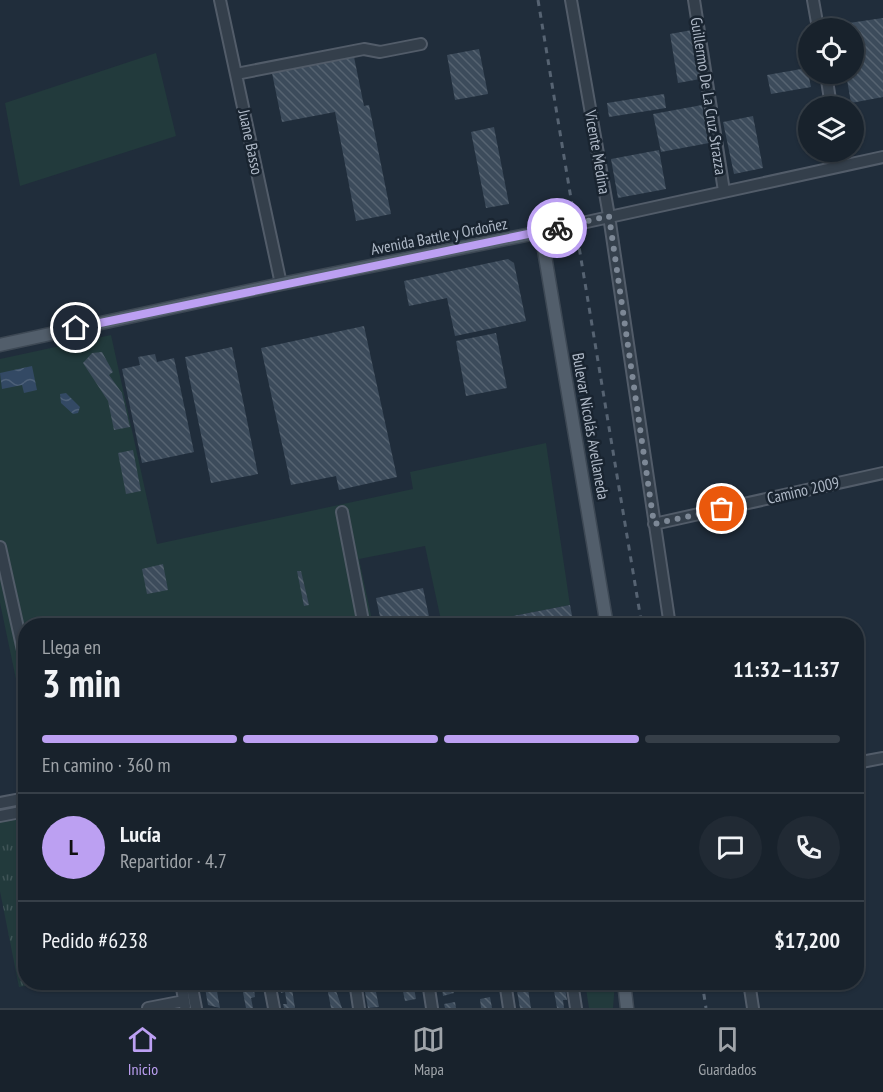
<!DOCTYPE html>
<html lang="es">
<head>
<meta charset="utf-8">
<style>
	:root { --surface:#18222c; --page:#212a34; --text:#f1f3f6; --muted:#9fa4a9; --line:#363f48; --accent:#bca0f2 }
	body { margin:0; font-family:"PT Sans Narrow",sans-serif; background:var(--page); color:var(--text); height:100vh; display:flex; flex-direction:column; font-size:22px; white-space:nowrap }
	* { box-sizing:border-box; margin:0 }
	p { font-size:20px; color:var(--muted) }
	.icon { flex:none; width:33px; height:33px; fill:none; stroke:currentColor; stroke-width:2; stroke-linecap:round; stroke-linejoin:round }
	.map { position:relative; flex:1; overflow:hidden }
	.panel { position:absolute; left:18px; top:618px; width:846px; height:372px; display:flex; flex-direction:column; background:var(--surface); border-radius:24px; box-shadow:0 2px 4px #0004,0 0 0 2px var(--line) }
	.panel>* { flex:none }
	.fabs { position:absolute; left:798px; top:18px; display:grid; gap:12px }
	.fabs a { display:grid; place-items:center; width:66px; height:66px; border-radius:50%; background:var(--surface); box-shadow:0 2px 4px #0004,0 0 0 2px var(--line); font-size:30px }
	.pin { position:absolute; display:grid; place-items:center; width:51px; height:51px; color:#fff; margin:-26px; border:3px solid #fff; border-radius:50%; box-shadow:0 2px 6px #0007 }
	.courier { position:absolute; display:grid; place-items:center; width:60px; height:60px; margin:-30px; border:4px solid #bca0f2; border-radius:50%; background:#fff; color:#222; box-shadow:0 2px 8px #0007 }
	.overview em { font-style:normal; font-weight:700 }
	.overview div { display:flex; flex-direction:column-reverse }
	.overview { display:flex; align-items:center; justify-content:space-between; height:102px; padding:0 24px }
	h1 { font-size:39px; font-weight:700; line-height:45px }
	.bar { display:grid; grid-template-columns:repeat(4,1fr); gap:9px 6px; align-content:center; height:72px; padding:0 24px }
	.bar i { height:8px; border-radius:4px; background:var(--line) }
	.bar .selected { background:var(--accent) }
	.bar p { grid-column:span 4 }
	.line { display:flex; align-items:center; gap:15px; padding:0 24px; border-top:2px solid var(--line) }
	.line div { flex:1 }
	.round { display:grid; place-items:center; flex:none; width:63px; height:63px; border-radius:32px; background:var(--page) }
	.tab-bar { display:flex; justify-content:space-around; align-items:center; height:84px; border-top:2px solid var(--line); background:var(--surface); font-size:16px; color:var(--muted) }
	.tab-bar a { display:grid; justify-items:center; gap:3px }
	.tab-bar .selected { color:var(--accent) }
	.map>svg:first-child { display:block }
	.grass { fill:#223a3c }
	.park { fill:url(#park-tufts) }
	.water { fill:url(#water-waves) }
	.building { fill:url(#building-back-hatch) }
	.lines { fill:none; stroke-linecap:round; stroke-linejoin:round }
	.minor-casing { stroke:#525c69; stroke-width:14 }
	.major-casing { stroke:#3d4854; stroke-width:15 }
	.minor { stroke:#343f4b; stroke-width:10 }
	.major { stroke:#525e6b; stroke-width:12 }
	.rail { stroke:#566372; stroke-width:3; stroke-dasharray:6 6; stroke-linecap:butt }
	.done { stroke:#7d8896; stroke-width:6; stroke-dasharray:0 10.8 }
	.route { stroke:#bca0f2; stroke-width:8 }
	.labels { text-anchor:middle; dominant-baseline:central; stroke-width:5; stroke-linejoin:round; paint-order:stroke }
	.street-label { font-size:16px; fill:#afb9c7; stroke:#192430 }
</style>
</head>
<body>
<div class="map">
<svg width="883" height="1008" viewBox="0 0 883 1008">
	<defs>
		<pattern id="park-tufts" width="24" height="20" patternUnits="userSpaceOnUse" patternTransform="scale(1.5)"><rect width="24" height="20" fill="#223a3c"/><path d="M3 7l-1-3M5 7V3M7 7l1-3M15 17l-1-3M17 17v-4M19 17l1-3" fill="none" stroke="#405457"/></pattern>
		<pattern id="water-waves" width="16" height="10" patternUnits="userSpaceOnUse" patternTransform="scale(1.5)"><rect width="16" height="10" fill="#334964"/><path d="M0 5q4-4 8 0t8 0" fill="none" stroke="#4e6179"/></pattern>
		<pattern id="building-back-hatch" width="6" height="6" patternUnits="userSpaceOnUse" patternTransform="scale(1.5)"><rect width="6" height="6" fill="#3c4b5b"/><path d="M-1 5l2 2M0 0l6 6M5-1l2 2" fill="none" stroke="#566371"/></pattern>
	</defs>
	<rect width="100%" height="100%" fill="#202d3b"/>
	<path class="grass" d="M156,53l20,83 -156,50 -15,-83z
		M111,335l46,209 256,-55 -3,-17 136,-29 24,162 -103,20h-25l-17,-79 -66,13 14,66 -347,1 -1,96 -25,-119v-244z
		M585,983h30l-2,25h-24z"/>
	<path class="park" d="M25,816l1,166 16,1 -23,4 -19,-96v-70z"/>
	<path class="water" d="M32,366l5,24 -13,3 -2,-8 -20,4 -2,-16z
		M66,393l14,14 -2,6 -5,1 -12,-11 -1,-9z"/>
	<path class="building" d="M883,18v79l-32,6 -5,-29h8v-12h2l-2,-34h-4l-1,-5z
		M692,30l8,49 -22,4 -8,-49z
		M479,49l9,45 -33,6 -8,-45z
		M354,57l10,49 5,-1 22,109 -35,7 -21,-109 -53,10 -10,-49z
		M807,68l4,19 -40,7 -4,-19z
		M664,94l2,14 -57,9 -2,-14z
		M702,105l7,38 -48,9 -8,-38z
		M753,116l10,52 -29,6 -11,-52z
		M494,127l15,77 -23,4 -15,-76z
		M659,150l7,39 -48,9 -7,-39z
		M508,259l6,4 12,58 -71,15 -8,-38 -38,8 -5,-25z
		M364,326l33,151 -58,13 -3,-14 -45,9 -30,-137z
		M496,333l11,55 -41,8 -10,-55z
		M232,347l26,127 -47,9 -26,-126z
		M102,352l11,20 -4,3 13,18 8,34 -16,3 -6,-29 -25,-38 9,-10z
		M155,354l2,8 17,-4 20,94 -52,11 -20,-94 18,-4 -2,-8z
		M133,450l8,41 -15,3 -8,-41z
		M163,564l5,26 -21,4 -5,-25z
		M297,571h4l8,34 -5,1z
		M423,588l8,38h-49l-6,-28z
		M570,605l4,21h-64l-2,-9z
		M241,982h12l2,15 -4,1 2,10h-7z
		M279,982h12l4,26h-11l-1,-4h4l-2,-12 -4,1z
		M326,982h7l9,26h-11z
		M367,982h7l5,25 -11,1 -3,-16 4,-1z
		M401,982h12l3,17 -11,2z
		M441,982h11l2,11 -11,3z
		M478,982h11l1,5 -11,3z
		M564,983l3,17h-4l1,8h-7l-4,-23z
		M216,986l4,22 -12,-3 -3,-17z
		M528,989l3,19h-11l-3,-17z
		M490,997l2,11h-11l-1,-9z
		M455,1002l1,6h-11l-1,-4z"/>
	<g class="lines">
		<g class="minor-casing">
			<path id="minor" d="M220,0l61,284
				M571,0l38,216 61,410
				M694,0l30,191
				M813,0l5,28
				M236,74l128,-25 16,3 41,-8
				M826,74l5,32
				M839,152l2,14
				M541,232l342,-75
				M342,512l22,114
				M654,524l229,-51
				M0,547l26,117
				M856,763l27,-5
				M0,803l26,-5
				M0,816l26,-5
				M181,982l4,24
				M191,982l5,26
				M269,982l5,26
				M355,982l4,26
				M428,982l4,26
				M505,982l4,26
				M572,982l4,26
				M749,982l4,26
				M148,1008l36,-7"/>
		</g>
		<g class="major-casing">
			<path id="major" d="M0,345l281,-61 260,-52 66,394
				M624,982l3,26"/>
		</g>
		<use href="#minor" class="minor"/>
		<use href="#major" class="major"/>
		<path class="rail" d="M538,0l104,626
			M702,982l4,26"/>
	</g>
	<g class="lines">
		<path class="done" d="M557,228l52,-12 45,308 68,-15"/>
		<path class="route" d="M76,328l481,-100"/>
	</g>
	<g class="labels">
		<g class="street-label">
			<text transform="translate(709 96) rotate(81)">Guillermo De La Cruz Strazza</text>
			<text transform="translate(251 142) rotate(78)">Juane Basso</text>
			<text transform="translate(598 152) rotate(80)">Vicente Medina</text>
			<text transform="translate(439 236) rotate(-11)">Avenida Battle y Ordoñez</text>
			<text transform="translate(591 426) rotate(80)">Bulevar Nicolás Avellaneda</text>
			<text transform="translate(803 490) rotate(-13)">Camino 2009</text>
		</g>
	</g>
</svg>
<div class="fabs">
<a><svg class="icon" aria-label="locate" viewBox="0 0 24 24"><circle cx="12" cy="12" r="6"/><path d="M12 2v4M12 18v4M2 12h4M18 12h4"/></svg></a>
<a><svg class="icon" aria-label="layers" viewBox="0 0 24 24"><path d="M12 4l9 5-9 5-9-5zM3 14l9 5 9-5"/></svg></a>
</div>
<div class="pin" style="left:722px;top:509px;background:#ea580c"><svg class="icon" aria-label="bag" viewBox="0 0 24 24"><path d="M5 8h14l-1 12H6zM9 8a3 3 0 0 1 6 0"/></svg></div>
<div class="pin" style="left:76px;top:328px;background:#1f2937"><svg class="icon" aria-label="home" viewBox="0 0 24 24"><path d="M3 11l9-7 9 7M6 9v11h12V9"/></svg></div>
<div class="courier" style="left:557px;top:228px"><svg class="icon" aria-label="bike" viewBox="0 0 24 24"><circle cx="6" cy="16" r="4"/><circle cx="18" cy="16" r="4"/><path d="M6 16l4-8h5l3 8M10 8l3 8H6M13 5h3"/></svg></div>
<section class="panel">
<div class="overview"><div><h1>3 min</h1><p>Llega en</p></div><em>11:32–11:37</em></div>
<div class="bar"><i class="selected"></i><i class="selected"></i><i class="selected"></i><i></i><p>En camino · 360 m</p></div>
<div class="line" style="height:108px"><b class="round" style="background:var(--accent);color:#111">L</b><div><b>Lucía</b><p>Repartidor · 4.7</p></div><a class="round"><svg class="icon" aria-label="chat" viewBox="0 0 24 24"><path d="M4 5h16v11H9l-5 4z"/></svg></a><a class="round"><svg class="icon" aria-label="phone" viewBox="0 0 24 24"><path d="M5 4h4l2 5-3 2q2 4 5 5l2-3 5 2v4C11 20 4 13 5 4z"/></svg></a></div>
<div class="line" style="height:78px"><div>Pedido #6238</div><b>$17,200</b></div>
</section>
</div>
<nav class="tab-bar">
<a class="selected"><svg class="icon" aria-label="home" viewBox="0 0 24 24"><path d="M3 11l9-7 9 7M6 9v11h12V9"/></svg>Inicio</a>
<a><svg class="icon" aria-label="map" viewBox="0 0 24 24"><path d="M3 6l6-2 6 2 6-2v14l-6 2-6-2-6 2zM9 4v14M15 6v14"/></svg>Mapa</a>
<a><svg class="icon" aria-label="saved" viewBox="0 0 24 24"><path d="M7 4h10v16l-5-4-5 4z"/></svg>Guardados</a>
</nav>
</body>
</html>
